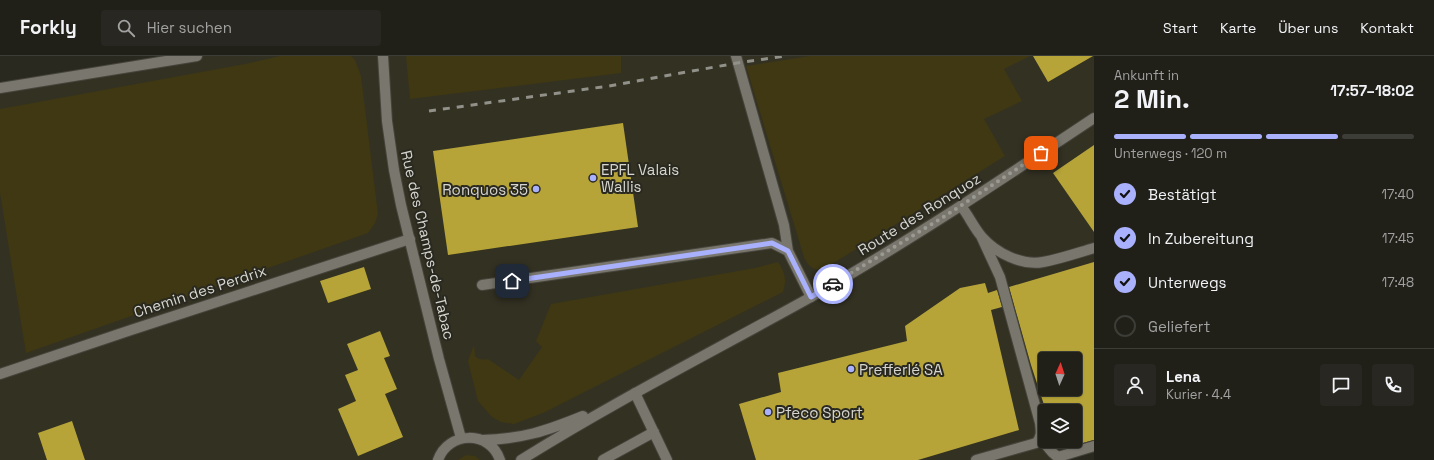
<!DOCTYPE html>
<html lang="de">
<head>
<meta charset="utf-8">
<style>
	:root { --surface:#201f18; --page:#282721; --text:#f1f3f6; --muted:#a2a2a2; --line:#3d3d37; --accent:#a9b0fc }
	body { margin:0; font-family:"Space Grotesk",sans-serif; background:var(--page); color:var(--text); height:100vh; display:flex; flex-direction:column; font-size:15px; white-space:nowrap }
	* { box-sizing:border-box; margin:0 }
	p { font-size:13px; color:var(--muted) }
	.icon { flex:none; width:22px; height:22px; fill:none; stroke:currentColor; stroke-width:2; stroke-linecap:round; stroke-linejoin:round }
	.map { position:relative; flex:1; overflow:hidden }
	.sheet { display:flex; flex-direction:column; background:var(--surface); width:340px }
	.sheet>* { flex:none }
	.needle { width:26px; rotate:3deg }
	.tools { position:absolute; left:1038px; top:296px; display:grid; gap:8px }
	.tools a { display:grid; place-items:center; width:44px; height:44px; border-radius:4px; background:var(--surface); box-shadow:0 1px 3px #0004,0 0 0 1px var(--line); font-size:20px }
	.pin { position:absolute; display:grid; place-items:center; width:34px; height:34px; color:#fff; margin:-17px; border-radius:8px; box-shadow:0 2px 6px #0006 }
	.courier { position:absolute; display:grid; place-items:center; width:40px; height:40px; margin:-20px; border:3px solid #a9b0fc; border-radius:50%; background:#fff; color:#222; box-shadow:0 1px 5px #0007 }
	.overview em { font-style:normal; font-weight:600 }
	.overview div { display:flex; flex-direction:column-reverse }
	.overview { display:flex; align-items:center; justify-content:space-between; height:68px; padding:0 20px }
	h1 { font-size:26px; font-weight:600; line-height:30px }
	.bar { display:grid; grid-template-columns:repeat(4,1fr); gap:6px 4px; align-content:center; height:48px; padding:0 20px }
	.bar i { height:5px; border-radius:3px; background:var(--line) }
	.bar .active { background:var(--accent) }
	.bar p { grid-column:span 4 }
	.line { display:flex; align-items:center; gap:10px; padding:0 20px; border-top:1px solid var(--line) }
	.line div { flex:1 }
	.round { display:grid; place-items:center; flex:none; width:42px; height:42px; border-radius:4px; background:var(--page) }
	ol { padding:0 20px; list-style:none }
	li { display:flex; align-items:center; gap:12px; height:44px }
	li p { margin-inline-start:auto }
	li .icon { padding:4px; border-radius:50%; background:var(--accent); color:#111; stroke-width:4 }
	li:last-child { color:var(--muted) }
	li i { width:22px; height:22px; border:2px solid var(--line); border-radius:50% }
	header { display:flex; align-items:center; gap:24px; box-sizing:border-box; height:56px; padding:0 20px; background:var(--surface); border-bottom:1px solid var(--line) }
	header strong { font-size:19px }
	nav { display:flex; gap:22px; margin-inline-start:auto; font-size:14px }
	.search { width:280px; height:36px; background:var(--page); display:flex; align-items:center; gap:10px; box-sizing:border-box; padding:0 14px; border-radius:4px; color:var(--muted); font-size:15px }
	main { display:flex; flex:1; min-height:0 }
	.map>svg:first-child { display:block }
	.built { fill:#333122; fill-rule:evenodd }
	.green { fill:#3f3813 }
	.building { fill:#b6a438; fill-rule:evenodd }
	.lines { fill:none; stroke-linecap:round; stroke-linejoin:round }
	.service-casing { stroke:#46443c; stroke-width:12 }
	.minor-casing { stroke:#46443c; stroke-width:12 }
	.tertiary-casing { stroke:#46443c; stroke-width:12 }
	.service { stroke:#79776d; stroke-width:10 }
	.minor { stroke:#79776d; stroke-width:10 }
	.tertiary { stroke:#79776d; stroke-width:10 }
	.rail { stroke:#919089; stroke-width:3; stroke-dasharray:7 7; stroke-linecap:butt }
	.done { stroke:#9a9992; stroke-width:4; stroke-dasharray:0 7.2 }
	.route { stroke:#a9b0fc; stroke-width:5 }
	.poi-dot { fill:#a9b0fc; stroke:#2a2920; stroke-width:1.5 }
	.labels { text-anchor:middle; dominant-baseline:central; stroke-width:4; stroke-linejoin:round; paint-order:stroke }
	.poi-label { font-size:15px; fill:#d6d5cf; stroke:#2a2920; text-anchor:start }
	.street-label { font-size:15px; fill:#d6d5cf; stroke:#2a2920 }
</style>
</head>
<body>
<header>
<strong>Forkly</strong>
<div class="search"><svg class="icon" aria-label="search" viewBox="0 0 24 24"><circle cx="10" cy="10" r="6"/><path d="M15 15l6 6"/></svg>Hier suchen</div>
<nav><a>Start</a><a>Karte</a><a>Über uns</a><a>Kontakt</a></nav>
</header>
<main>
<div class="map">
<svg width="1094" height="404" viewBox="0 0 1094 404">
	<rect width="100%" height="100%" fill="#2a2920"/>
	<path class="built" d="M197,0h897v397l-27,7h-1067v-372zM1045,303h30v30h-30zM1045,355h30v30h-30z"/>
	<path class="green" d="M280,0h71l4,4 6,16 17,138 -3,9 -7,10 -342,120 -26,-160v-84l245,-45z
		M406,0h215v17l-211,26z
		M810,0h220l-26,13 18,32 -38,18 21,37 -168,105c-15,8 -24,15 -33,-4l-58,-191z
		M778,206c7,10 9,18 5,30l-240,121 -29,11 -13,-2 -9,-5 -14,-16 -10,-40 6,-16 1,11c4,4 7,4 13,3l31,21 23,-33 -6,-6 15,-37 204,-36z
		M466,399l9,1 5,4h-22z"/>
	<path class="building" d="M1033,0h60l-45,26z
		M623,67l15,104 -190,28 -15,-104z
		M1094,89v87l-41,-59z
		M1094,206v178l-19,5v-34h-29l-15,-46 -22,-78zM1045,303h30v30h-30z
		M364,211l7,22 -43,14 -8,-22z
		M985,227l3,10 9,-3 5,17 -11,3 28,120 -101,30h-162l-17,-56 42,-12 -3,-19 129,-32 -2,-15 55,-38z
		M380,275l10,25 -6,2 13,31 -12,5 18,43 -45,19 -20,-47 18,-8 -11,-26 13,-5 -11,-26z
		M72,365l13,39h-38l-9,-27z"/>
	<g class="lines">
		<g class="service-casing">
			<path id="service" d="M736,0l48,169 4,26
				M961,150c8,10 13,22 21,31 14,16 40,29 61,25 17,-3 34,-9 51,-14
				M482,229l290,-42 16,8 23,46
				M635,337l32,67
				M1040,384c9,5 8,11 18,17l36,-11
				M603,404l51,-28
				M976,404l60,-17c6,-6 5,-12 4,-20l-40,-146 -19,-41"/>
		</g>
		<g class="minor-casing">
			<path id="minor" d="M0,32l197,-32
				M0,318l131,-44 279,-91"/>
		</g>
		<g class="tertiary-casing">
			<path id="tertiary" d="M383,0l4,65 7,49 7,35 38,154 22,79
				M482,384c41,-1 64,-9 101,-24
				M438,404c10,-29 52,-30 62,0
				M521,404c94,-59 193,-109 290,-163 97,-55 190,-117 283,-179"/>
		</g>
		<use href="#service" class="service"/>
		<use href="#minor" class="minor"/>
		<use href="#tertiary" class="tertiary"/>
		<path class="rail" d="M429,55l180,-25 128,-23 49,-7"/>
	</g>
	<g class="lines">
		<path class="done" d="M833,228l109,-66 99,-65"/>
		<path class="route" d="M512,225l260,-38 16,8 23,46 22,-13"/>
	</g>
	<g class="poi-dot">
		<circle cx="593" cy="122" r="4"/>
		<circle cx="536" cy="133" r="4"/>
		<circle cx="851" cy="313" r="4"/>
		<circle cx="768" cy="356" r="4"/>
	</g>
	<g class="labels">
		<g class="poi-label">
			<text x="601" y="113">EPFL Valais<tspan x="601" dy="17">Wallis</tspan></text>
			<text x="528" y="133" text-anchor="end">Ronquos 35</text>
			<text x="859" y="313">Prefferlé SA</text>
			<text x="776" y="356">Pfeco Sport</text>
		</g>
		<g class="street-label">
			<text transform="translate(919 158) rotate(-32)">Route des Ronquoz</text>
			<text transform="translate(428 189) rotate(77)">Rue des Champs-de-Tabac</text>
			<text transform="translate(200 235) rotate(-18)">Chemin des Perdrix</text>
		</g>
	</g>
</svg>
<div class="tools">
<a><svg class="needle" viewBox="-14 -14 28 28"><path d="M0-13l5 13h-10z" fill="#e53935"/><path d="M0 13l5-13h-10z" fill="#a2a2a2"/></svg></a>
<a><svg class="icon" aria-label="layers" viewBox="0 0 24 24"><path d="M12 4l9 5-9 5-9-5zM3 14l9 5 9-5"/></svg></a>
</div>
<div class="pin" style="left:1041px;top:97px;background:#ea580c"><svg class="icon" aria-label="bag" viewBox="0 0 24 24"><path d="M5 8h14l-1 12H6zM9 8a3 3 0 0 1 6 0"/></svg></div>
<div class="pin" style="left:512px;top:225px;background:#1f2937"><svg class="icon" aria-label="home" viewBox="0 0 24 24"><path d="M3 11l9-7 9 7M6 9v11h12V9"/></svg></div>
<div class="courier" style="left:833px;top:228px"><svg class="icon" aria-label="car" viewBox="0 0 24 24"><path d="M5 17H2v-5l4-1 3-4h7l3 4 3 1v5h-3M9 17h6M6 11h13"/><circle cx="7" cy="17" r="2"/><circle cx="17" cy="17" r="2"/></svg></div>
</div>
<section class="sheet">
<div class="overview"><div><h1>2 Min.</h1><p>Ankunft in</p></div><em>17:57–18:02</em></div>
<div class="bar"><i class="active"></i><i class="active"></i><i class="active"></i><i></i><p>Unterwegs · 120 m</p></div>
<ol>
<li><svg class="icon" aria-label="check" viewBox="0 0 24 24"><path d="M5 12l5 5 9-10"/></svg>Bestätigt<p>17:40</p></li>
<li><svg class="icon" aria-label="check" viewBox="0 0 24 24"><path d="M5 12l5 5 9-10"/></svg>In Zubereitung<p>17:45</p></li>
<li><svg class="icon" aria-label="check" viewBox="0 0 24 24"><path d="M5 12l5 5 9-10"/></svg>Unterwegs<p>17:48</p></li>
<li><i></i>Geliefert</li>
</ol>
<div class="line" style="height:72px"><a class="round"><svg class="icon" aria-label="person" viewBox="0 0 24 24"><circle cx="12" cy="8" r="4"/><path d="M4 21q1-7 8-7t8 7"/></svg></a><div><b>Lena</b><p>Kurier · 4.4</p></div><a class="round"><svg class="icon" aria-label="chat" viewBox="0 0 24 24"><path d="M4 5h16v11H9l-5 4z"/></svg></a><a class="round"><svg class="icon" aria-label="phone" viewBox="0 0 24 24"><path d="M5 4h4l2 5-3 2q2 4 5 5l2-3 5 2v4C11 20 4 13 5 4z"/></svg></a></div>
</section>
</main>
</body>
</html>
